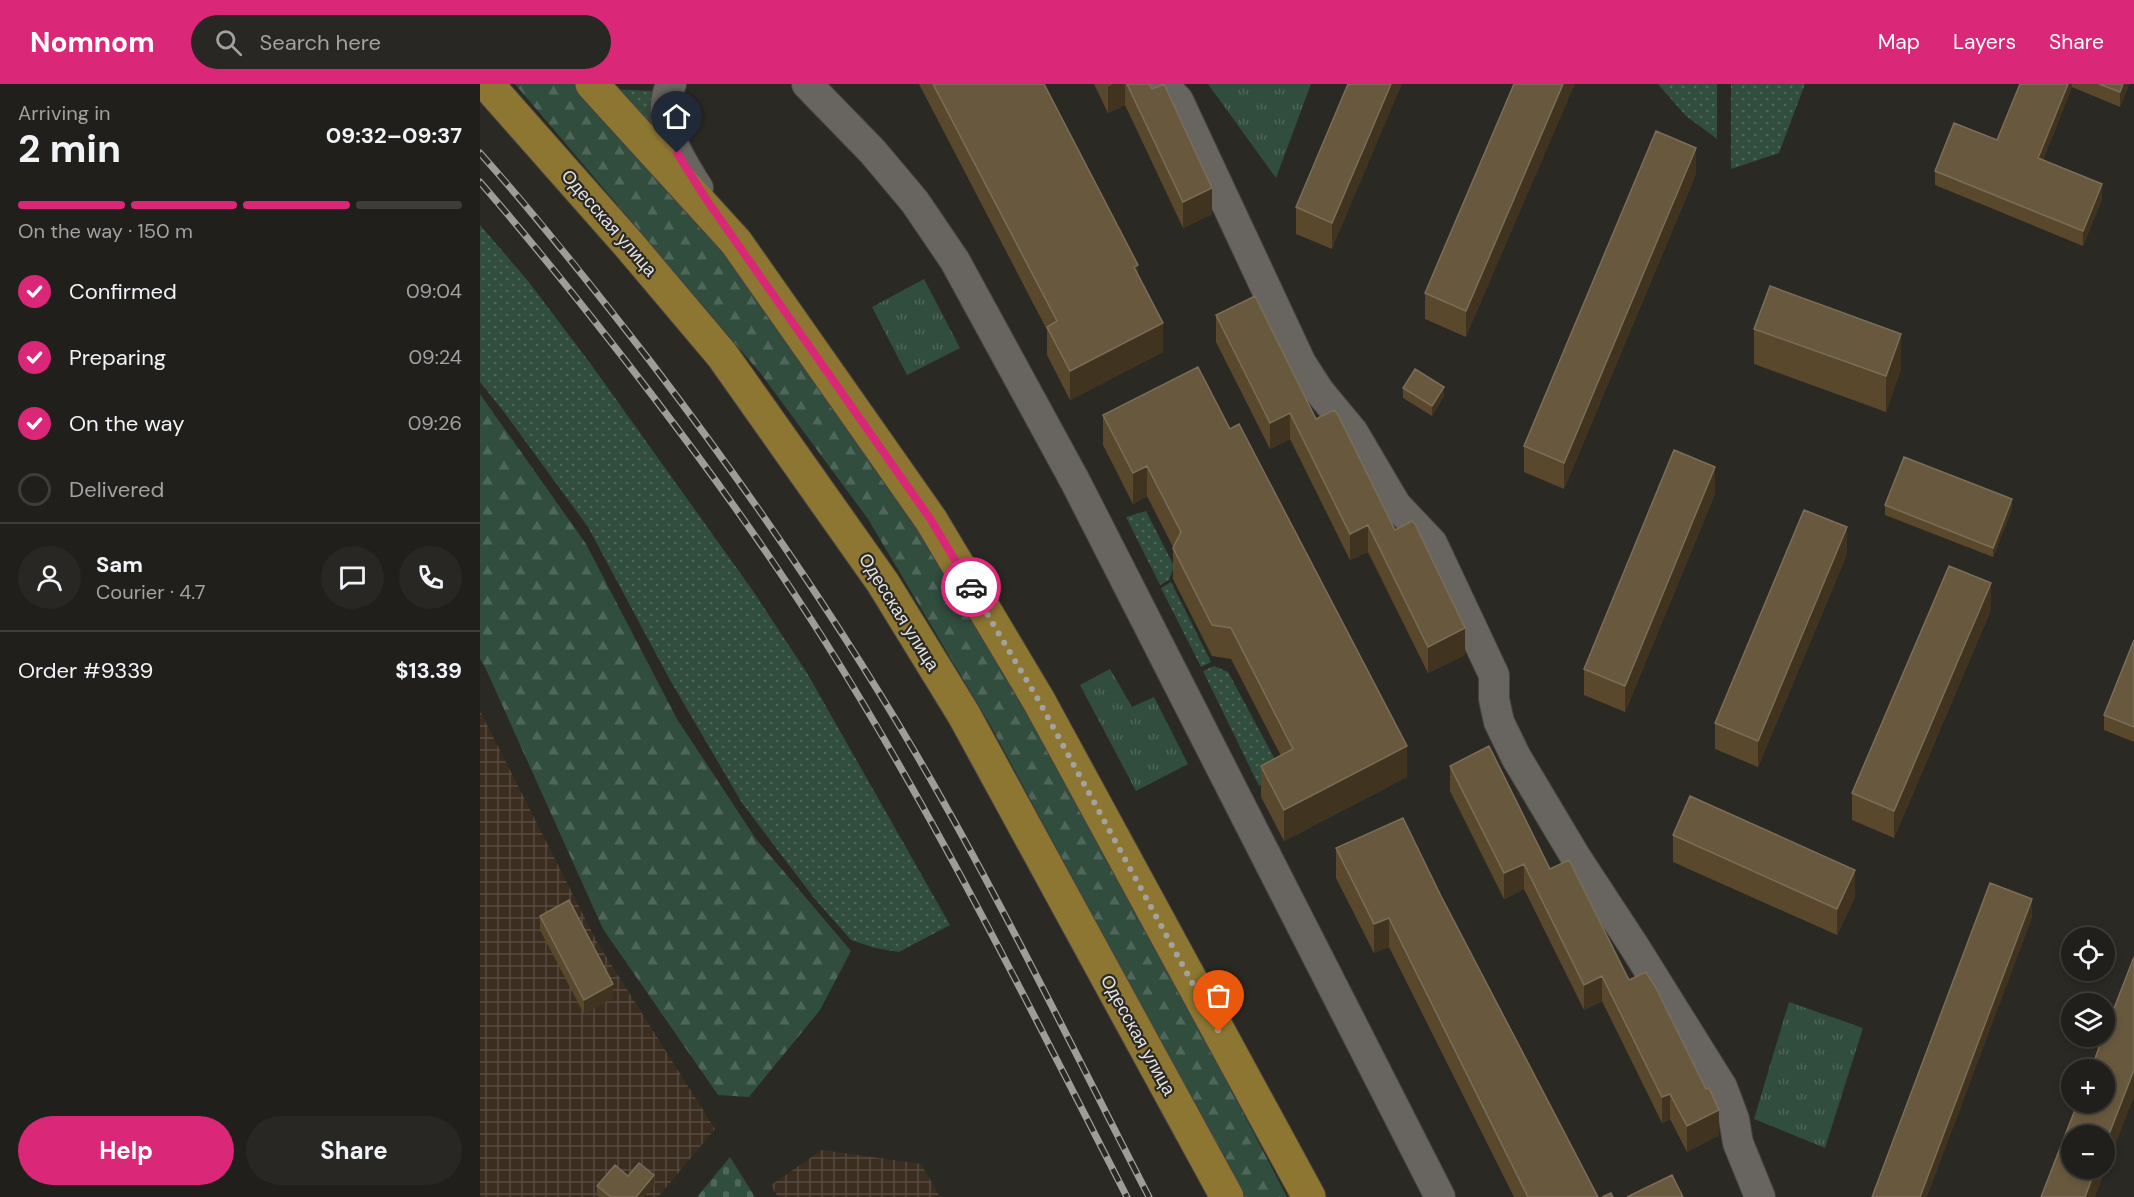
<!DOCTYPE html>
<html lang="en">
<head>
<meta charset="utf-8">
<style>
	:root { --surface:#201f1b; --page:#282724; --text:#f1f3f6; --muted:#a2a2a3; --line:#3d3d3a; --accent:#db2777 }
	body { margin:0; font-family:"DM Sans",sans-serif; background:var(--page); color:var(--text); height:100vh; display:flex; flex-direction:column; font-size:22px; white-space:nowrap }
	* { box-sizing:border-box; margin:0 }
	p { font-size:20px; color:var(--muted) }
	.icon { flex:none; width:33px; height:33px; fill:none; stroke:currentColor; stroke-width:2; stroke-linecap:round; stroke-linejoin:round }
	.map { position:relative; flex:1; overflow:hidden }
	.side { display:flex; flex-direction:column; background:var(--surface); width:480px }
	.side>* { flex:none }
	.tools { position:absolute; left:1581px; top:843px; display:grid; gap:12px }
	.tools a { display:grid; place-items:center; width:54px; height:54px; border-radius:50%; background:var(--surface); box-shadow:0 3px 9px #0003,0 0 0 2px var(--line); font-size:30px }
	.pin { position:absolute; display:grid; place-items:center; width:51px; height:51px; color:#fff; margin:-62px -26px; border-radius:50% 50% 50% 0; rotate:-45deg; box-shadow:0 0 6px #0007 }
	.pin .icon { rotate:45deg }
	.courier { position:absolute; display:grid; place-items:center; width:60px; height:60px; margin:-30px; border:4px solid #db2777; border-radius:50%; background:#fff; color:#222; box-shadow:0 2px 8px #0007 }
	.overview em { font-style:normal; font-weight:700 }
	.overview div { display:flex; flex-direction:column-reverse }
	.overview { display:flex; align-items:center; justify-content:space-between; height:102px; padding:0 18px }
	h1 { font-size:39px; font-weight:700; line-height:45px }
	.bar { display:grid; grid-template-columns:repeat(4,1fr); gap:9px 6px; align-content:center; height:72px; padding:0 18px }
	.bar i { height:8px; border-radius:4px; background:var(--line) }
	.bar .current { background:var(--accent) }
	.bar p { grid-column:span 4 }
	.line { display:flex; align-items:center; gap:15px; padding:0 18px; border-top:2px solid var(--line) }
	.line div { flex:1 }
	.round { display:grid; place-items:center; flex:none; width:63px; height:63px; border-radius:32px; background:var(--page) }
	ol { padding:0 18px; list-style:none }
	li { display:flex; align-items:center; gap:18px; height:66px }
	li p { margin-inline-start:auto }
	li .icon { padding:6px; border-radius:50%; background:var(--accent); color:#fff; stroke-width:4 }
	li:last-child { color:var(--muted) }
	li i { width:33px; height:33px; border:3px solid var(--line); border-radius:50% }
	.button { display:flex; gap:12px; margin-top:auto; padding:12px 18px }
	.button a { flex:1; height:69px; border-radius:36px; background:var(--accent); color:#fff; font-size:24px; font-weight:700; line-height:69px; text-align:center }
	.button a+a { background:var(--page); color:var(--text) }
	header { display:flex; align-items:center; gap:36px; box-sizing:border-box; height:84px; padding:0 30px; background:var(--accent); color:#fff }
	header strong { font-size:28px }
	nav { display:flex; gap:33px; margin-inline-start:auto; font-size:21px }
	.search { width:420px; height:54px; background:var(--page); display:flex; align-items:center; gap:15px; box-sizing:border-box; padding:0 21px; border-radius:33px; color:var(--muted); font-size:22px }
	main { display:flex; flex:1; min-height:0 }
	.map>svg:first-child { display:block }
	.industrial { fill:url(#industrial-grid) }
	.grass { fill:url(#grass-dots) }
	.forest { fill:url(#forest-firs) }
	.cemetery { fill:url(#cemetery-stones) }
	.park { fill:url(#park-tufts) }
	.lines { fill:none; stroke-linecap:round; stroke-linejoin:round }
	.minor-casing { stroke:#464340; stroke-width:32 }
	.major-casing { stroke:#464340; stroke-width:35 }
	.minor { stroke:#686460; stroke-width:30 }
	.major { stroke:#8d7632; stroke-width:33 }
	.rail-casing { stroke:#9f9d9a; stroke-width:7 }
	.rail { stroke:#2b2924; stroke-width:4.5; stroke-dasharray:14; stroke-linecap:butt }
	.wall { fill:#59482b }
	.shaded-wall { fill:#403420 }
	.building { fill:#68583e; stroke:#7b6e58; stroke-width:1.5 }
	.done { stroke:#a4a29f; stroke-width:6; stroke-dasharray:0 10.8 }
	.route { stroke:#db2777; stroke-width:8 }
	.labels { text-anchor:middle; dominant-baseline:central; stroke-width:4.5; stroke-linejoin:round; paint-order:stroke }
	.street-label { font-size:18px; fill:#e5e3e1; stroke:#2b2924 }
</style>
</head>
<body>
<header>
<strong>Nomnom</strong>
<div class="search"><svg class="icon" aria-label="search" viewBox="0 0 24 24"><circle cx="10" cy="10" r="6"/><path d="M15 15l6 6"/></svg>Search here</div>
<nav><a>Map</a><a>Layers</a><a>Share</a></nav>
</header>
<main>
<section class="side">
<div class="overview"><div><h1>2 min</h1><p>Arriving in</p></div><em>09:32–09:37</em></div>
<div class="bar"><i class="current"></i><i class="current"></i><i class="current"></i><i></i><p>On the way · 150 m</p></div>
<ol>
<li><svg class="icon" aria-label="check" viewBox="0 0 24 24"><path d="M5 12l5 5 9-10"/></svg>Confirmed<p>09:04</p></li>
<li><svg class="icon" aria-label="check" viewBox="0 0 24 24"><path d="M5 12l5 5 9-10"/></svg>Preparing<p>09:24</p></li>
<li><svg class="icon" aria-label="check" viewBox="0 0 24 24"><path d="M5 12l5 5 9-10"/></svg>On the way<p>09:26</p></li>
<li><i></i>Delivered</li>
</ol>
<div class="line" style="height:108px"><a class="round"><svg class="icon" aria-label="person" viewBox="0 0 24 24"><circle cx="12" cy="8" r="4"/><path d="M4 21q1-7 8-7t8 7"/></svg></a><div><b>Sam</b><p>Courier · 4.7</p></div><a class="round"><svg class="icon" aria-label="chat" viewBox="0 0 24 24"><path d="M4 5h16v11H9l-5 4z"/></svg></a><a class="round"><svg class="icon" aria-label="phone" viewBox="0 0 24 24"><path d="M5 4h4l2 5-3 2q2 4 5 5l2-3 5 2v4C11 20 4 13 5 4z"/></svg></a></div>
<div class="line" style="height:78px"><div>Order #9339</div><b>$13.39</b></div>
<div class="button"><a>Help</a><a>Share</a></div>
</section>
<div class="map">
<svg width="1654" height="1113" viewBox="0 0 1654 1113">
	<defs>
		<pattern id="industrial-grid" width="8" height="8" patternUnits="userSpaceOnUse" patternTransform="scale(1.5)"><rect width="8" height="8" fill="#3b2d20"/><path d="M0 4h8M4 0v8" fill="none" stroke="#574b40"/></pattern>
		<pattern id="grass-dots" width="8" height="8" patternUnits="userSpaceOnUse" patternTransform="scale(1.5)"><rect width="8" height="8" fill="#314d3e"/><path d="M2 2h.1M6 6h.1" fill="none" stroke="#4f665a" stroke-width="1.8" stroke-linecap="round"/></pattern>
		<pattern id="forest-firs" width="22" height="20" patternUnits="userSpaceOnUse" patternTransform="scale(1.5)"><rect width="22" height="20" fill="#314d3e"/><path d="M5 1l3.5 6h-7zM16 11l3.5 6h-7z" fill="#4f665a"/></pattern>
		<pattern id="cemetery-stones" width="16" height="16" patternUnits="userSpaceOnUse" patternTransform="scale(1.5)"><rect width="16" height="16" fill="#314d3e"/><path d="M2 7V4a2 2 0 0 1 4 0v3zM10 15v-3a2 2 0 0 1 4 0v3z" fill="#4f665a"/></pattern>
		<pattern id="park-tufts" width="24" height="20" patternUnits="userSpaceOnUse" patternTransform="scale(1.5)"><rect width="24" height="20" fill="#314d3e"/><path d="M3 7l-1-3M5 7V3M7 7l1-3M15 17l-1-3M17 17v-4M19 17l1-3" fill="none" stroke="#4f665a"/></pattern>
	</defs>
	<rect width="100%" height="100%" fill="#2b2924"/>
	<path class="industrial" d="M0,627l117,231 118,187 -57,68h-178z
		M342,1066l99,14 19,33h-162l-7,-12z"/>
	<path class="grass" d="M1178,0h59v55l-31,-23z
		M1251,0h74l-26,69 -48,16z
		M128,5l45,2 -2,44z
		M0,141l48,56 62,82 163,228 54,82 143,252 -51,27 -24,-4 -24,-8 -37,-42 -72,-95 -72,-123 -82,-153 -84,-115 -24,-30z
		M666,427l28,55 -5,14 -9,5 -34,-68z
		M691,498l40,80 -10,5 -40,-79z
		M734,582l14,6 56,104 -25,10 -56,-115z"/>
	<path class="forest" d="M35,0h67l151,168 185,268 197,348 172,329h-47l-74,-145 -174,-324 -124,-209 -107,-145z
		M0,310l106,150 91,175 79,120 95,112 -31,59 -71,87 -31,-2 -115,-166 -118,-262 -5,-8z"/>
	<path class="cemetery" d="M250,1073l25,40h-58z"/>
	<path class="park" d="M728,0h103l-35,94z
		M444,195l36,69 -53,27 -35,-68z
		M630,585l22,38 22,-10 34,67 -52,27 -56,-106z
		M1309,918l74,26 -38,120 -71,-29z"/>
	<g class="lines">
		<g class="minor-casing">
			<path id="minor" d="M191,0c-16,39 7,72 27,104
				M327,0l66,68 42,50 40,59 120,220 365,716
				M682,0l16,16 123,263 18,28 34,41 43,73 36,38 62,132v24l5,23 17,35 59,99 59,90 88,141 12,32 4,24 22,54"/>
		</g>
		<g class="major-casing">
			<path id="major" d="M7,0l143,162 92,109 161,228 81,132 263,482
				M112,0l144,158 195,278 108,181 270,496"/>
		</g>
		<use href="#minor" class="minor"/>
		<use href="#major" class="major"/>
		<g class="rail-casing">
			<path id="rail" d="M0,69c60,67 115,137 170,208 96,126 186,256 266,393 84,144 157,295 233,443
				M0,98c60,69 116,140 172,213 61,80 120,162 174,248 112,178 205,367 301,554"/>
		</g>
		<use href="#rail" class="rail"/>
	</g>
	<path class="wall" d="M439,0h125l94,191 25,77 -93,48 -23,-45v-25z
		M614,0h55l63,130 -29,14 -58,-123 -17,8z
		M868,0l-16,165 -36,-15v-27z
		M1034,0l-48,253 -41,-18v-26z
		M1540,0h109l-9,23 -48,-20 -29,73 59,39 -19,47 -148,-61v-14l62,-31z
		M1216,90l-132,315 -40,-17v-26z
		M736,231l100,104 79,111 70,125 -37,18 -60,-121 -18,8 -60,-121 -20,10 -54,-107z
		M1274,245l147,40 -15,43 -132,-48z
		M718,283l209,410 -123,64 -23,-44v-31l20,-10 -50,-97 -19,-3 -39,-77v-32l-26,-51 -14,8 -30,-59v-30z
		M923,304l41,8 -12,20 -29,-18z
		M1235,410l-90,218 -41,-17v-26z
		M1405,421l127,4 -19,48 -108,-42z
		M1367,470l-89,213 -43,-18v-26z
		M1511,526l-97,228 -42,-18v-27z
		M1654,556v102l-30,-12v-15z
		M970,682l100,103 79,111 90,155 -32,17 -17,-33 -8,4 -60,-122 -18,9 -60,-121 -20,10 -54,-108z
		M1193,751l182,62 -18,38 -164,-73z
		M856,764l105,48 157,301h-84l-125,-250 -15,6 -38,-75z
		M60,832l73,82 -29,16 -44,-84z
		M148,1092l26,9 -10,12h-45l-2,-2v-9z"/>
	<path class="shaded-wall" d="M633,0h12v21l-17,8v-26z
		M911,0h11l-70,165v-26z
		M1083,0h12l-109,253v-26z
		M1588,0h4v3l-34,86v-15z
		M1643,0h6l-9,23v-15z
		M1216,64v26l-132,315v-26z
		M1622,100v15l-19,47v-15z
		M732,104v26l-29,14v-26z
		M658,181v28l-4,-26z
		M683,239v29l-93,48v-29z
		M1421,250v35l-15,43v-36z
		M964,303v9l-12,20v-10z
		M810,329v26l-20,10v-26z
		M667,382v30l-14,8v-31z
		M1235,383v27l-90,218v-26z
		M1532,415v10l-19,48v-9z
		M888,441v27l-18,8v-26z
		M1367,443v27l-89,213v-26z
		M1511,499v27l-97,228v-27z
		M985,544v27l-37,18v-26z
		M927,662v31l-123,64v-31z
		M1044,780v25l-20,10v-26z
		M1375,786v27l-18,38v-26z
		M1552,815v19l-105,279h-7z
		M909,834v29l-15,6v-29z
		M1122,892v25l-18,9v-25z
		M133,900v14l-29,16v-14z
		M1654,986v27l-39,100h-10l11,-29h8v-21z
		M1190,1010v25l-8,4v-26z
		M1239,1026v25l-32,17v-26z
		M174,1091v10l-10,12h-8z"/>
	<path class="building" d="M453,0h111l94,181 -4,2 29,56 -93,48 -23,-44 10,-6z
		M647,0h22l3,5 12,-5 48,104 -29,14z
		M868,0h43l-59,139 -36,-16z
		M1034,0h49l-97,227 -41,-18z
		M1540,0h48l-30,74 64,26 -19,47 -148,-60 19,-48 43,17z
		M1619,0h24l-3,8z
		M1176,47l40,17 -132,315 -40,-17z
		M1290,202l131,48 -15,42 -132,-47z
		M775,212l61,123 18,-9 4,5 57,115 17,-9 3,3 50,104 -37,19 -60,-122 -18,9 -60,-121 -20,10 -54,-108z
		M718,283l32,62 9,-5 168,322 -123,64 -23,-44 32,-17 -62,-121 -19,-3 -39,-77 8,-16 -34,-66 -14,7 -30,-58z
		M935,285l29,18 -12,19 -29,-18z
		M1194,366l41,17 -90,219 -41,-17z
		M1424,373l108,42 -19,49 -108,-43z
		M1324,426l43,17 -89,214 -43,-18z
		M1469,482l42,17 -97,228 -42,-18z
		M1654,556v87l-30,-12z
		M1009,662l61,123 19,-9 60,120 17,-8 10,16 50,101 3,-1 10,22 -32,16 -17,-32 -8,3 -60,-121 -18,9 -60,-121 -20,9 -54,-107z
		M1210,712l165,74 -18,39 -164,-74z
		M923,734l38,78 157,301h-70l-139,-279 -15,6 -38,-76z
		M1510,799l42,16 -112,298h-48z
		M89,816l44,84 -29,16 -44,-84z
		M1654,873v113l-30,77v-11h-32v32h24l-11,29h-44l37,-95h26v-32h-13l12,-34h1v-2z
		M159,1079l15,12 -18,22h-25l-14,-11 18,-21 13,11z
		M1192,1091l11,22h-56z
		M1131,1109l2,4h-11z"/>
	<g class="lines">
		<path class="done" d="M491,503l68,114 180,331"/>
		<path class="route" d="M197,69l29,46 225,321 40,67"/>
	</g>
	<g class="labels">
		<g class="street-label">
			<text transform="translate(129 139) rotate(49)">Одесская улица</text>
			<text transform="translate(419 528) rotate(58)">Одесская улица</text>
			<text transform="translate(658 951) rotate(61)">Одесская улица</text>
		</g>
	</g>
</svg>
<div class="tools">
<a><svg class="icon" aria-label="locate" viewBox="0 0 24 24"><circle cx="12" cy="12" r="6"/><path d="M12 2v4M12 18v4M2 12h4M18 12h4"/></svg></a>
<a><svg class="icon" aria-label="layers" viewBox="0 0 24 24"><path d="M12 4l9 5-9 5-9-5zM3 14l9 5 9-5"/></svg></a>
<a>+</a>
<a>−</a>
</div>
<div class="pin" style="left:739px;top:948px;background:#ea580c"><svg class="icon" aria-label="bag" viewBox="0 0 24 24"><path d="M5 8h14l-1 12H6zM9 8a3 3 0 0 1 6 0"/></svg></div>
<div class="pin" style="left:197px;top:69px;background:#1f2937"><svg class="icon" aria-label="home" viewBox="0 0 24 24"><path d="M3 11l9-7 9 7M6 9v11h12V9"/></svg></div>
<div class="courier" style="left:491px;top:503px"><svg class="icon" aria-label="car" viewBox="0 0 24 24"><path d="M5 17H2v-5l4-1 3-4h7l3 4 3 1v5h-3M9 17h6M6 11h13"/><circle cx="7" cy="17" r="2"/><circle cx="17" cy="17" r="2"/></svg></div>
</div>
</main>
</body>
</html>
